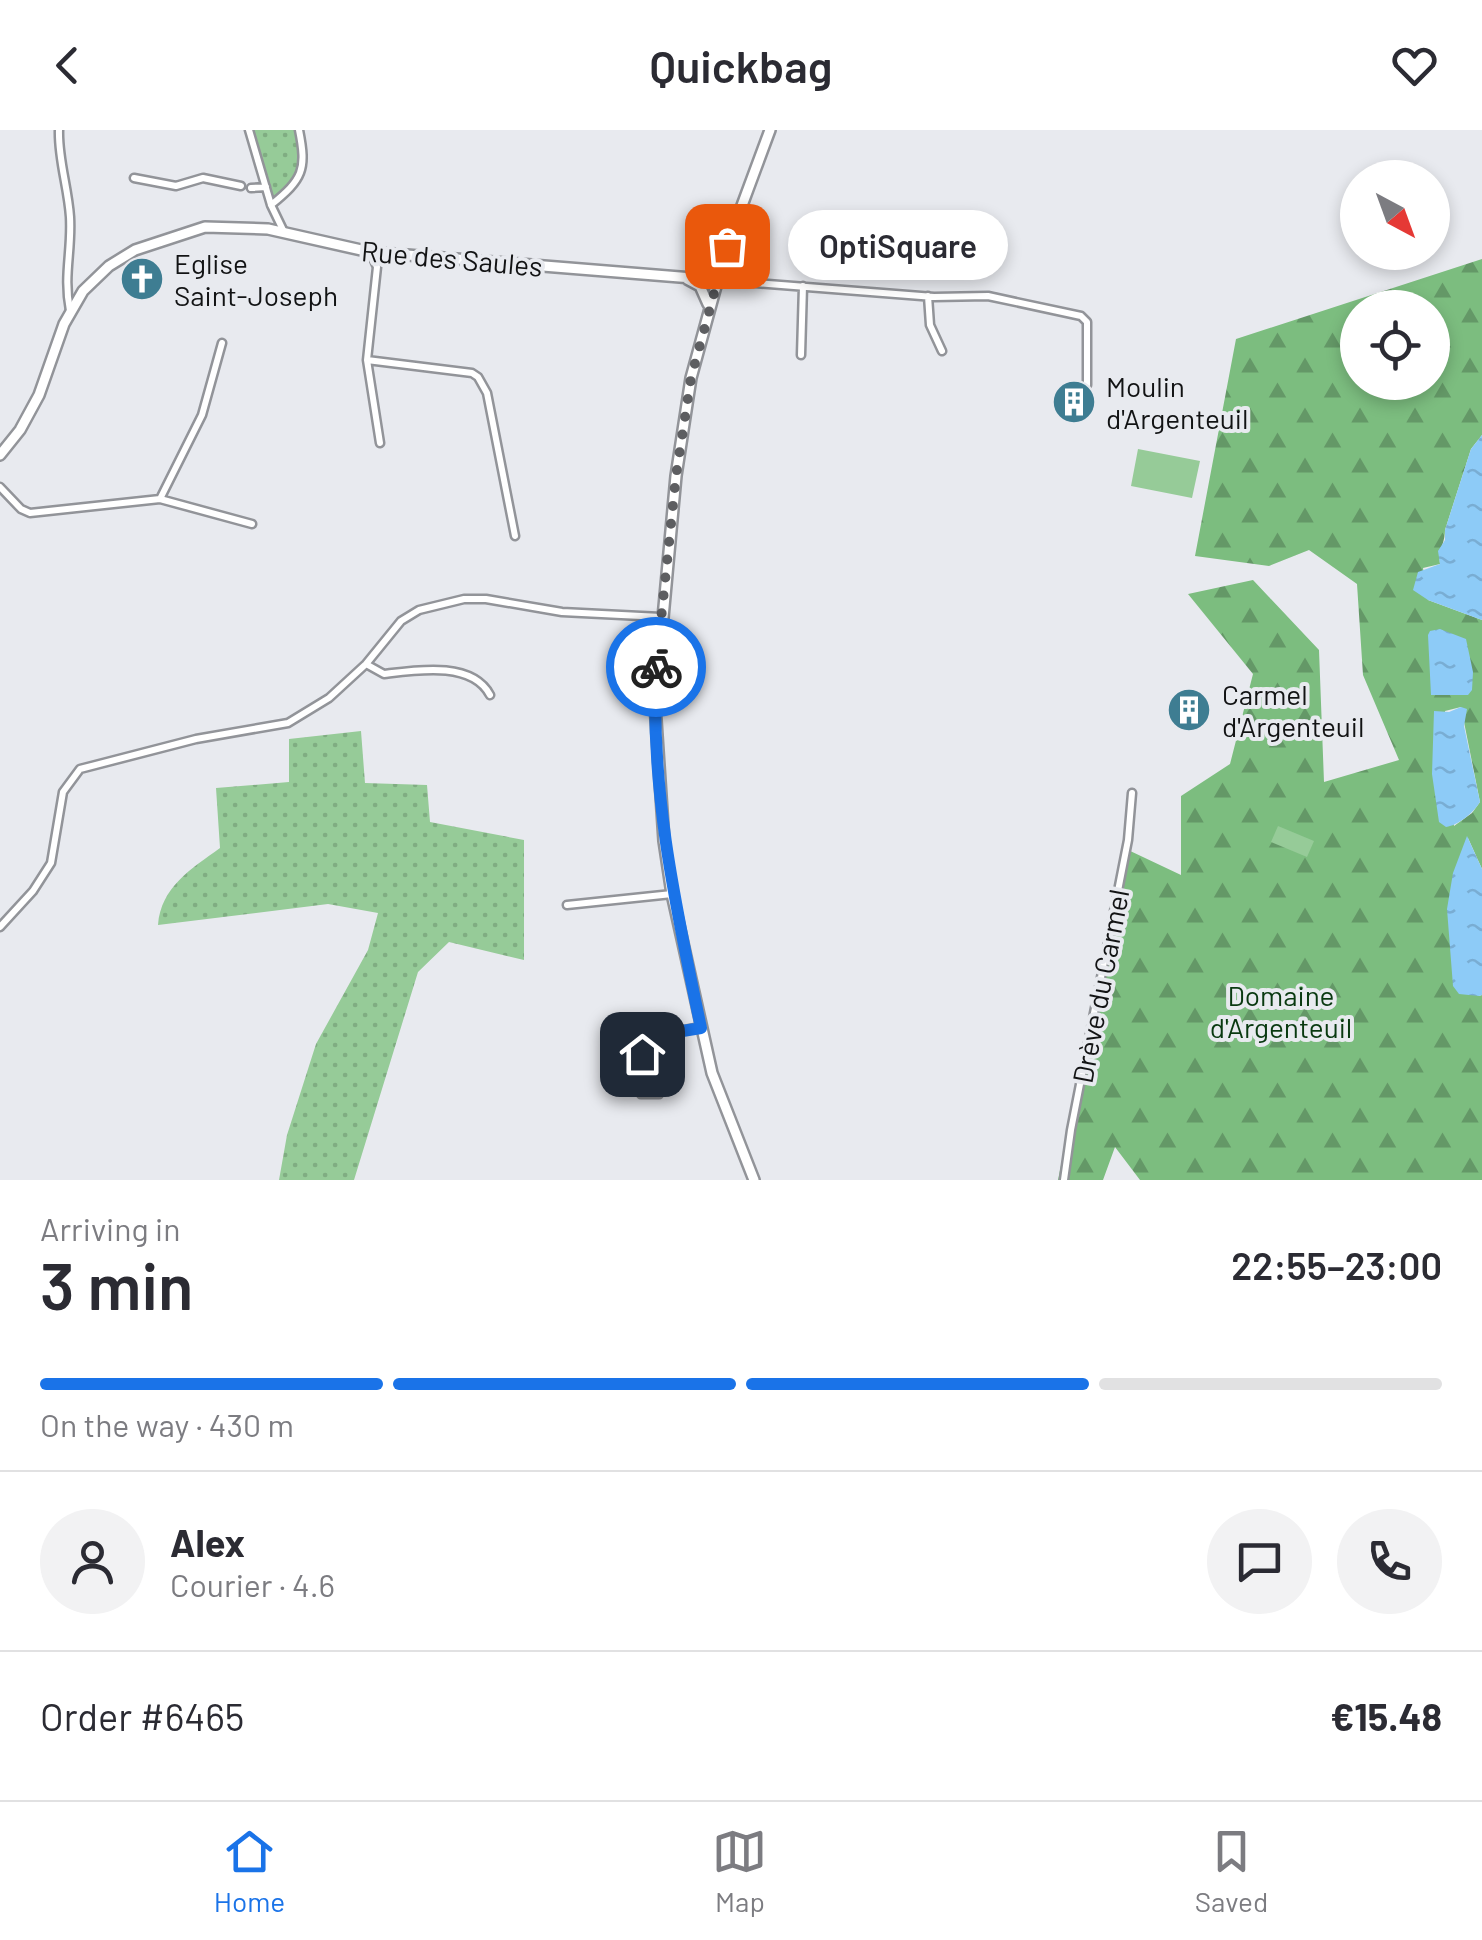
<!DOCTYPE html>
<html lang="en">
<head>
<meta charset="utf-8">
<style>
	:root { --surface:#fff; --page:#f2f2f3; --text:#2b2b33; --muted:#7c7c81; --line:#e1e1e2; --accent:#1a73e8 }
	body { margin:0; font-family:Barlow,sans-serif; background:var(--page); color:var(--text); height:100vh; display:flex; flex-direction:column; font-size:38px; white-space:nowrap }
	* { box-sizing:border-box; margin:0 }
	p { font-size:32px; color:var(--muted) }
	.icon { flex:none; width:55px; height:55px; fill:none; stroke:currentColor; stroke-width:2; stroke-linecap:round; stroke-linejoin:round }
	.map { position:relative; height:1050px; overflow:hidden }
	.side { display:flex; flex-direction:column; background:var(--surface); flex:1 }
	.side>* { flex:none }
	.needle { width:65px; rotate:139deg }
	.tools { position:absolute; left:1340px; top:30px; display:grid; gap:20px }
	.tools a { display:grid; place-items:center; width:110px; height:110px; border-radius:50%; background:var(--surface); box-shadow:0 5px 15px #0003; font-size:50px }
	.pin { position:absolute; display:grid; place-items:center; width:85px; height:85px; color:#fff; margin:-42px; border-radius:20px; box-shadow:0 5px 15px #0006 }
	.courier { position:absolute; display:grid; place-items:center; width:100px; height:100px; margin:-50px; border:8px solid #1a73e8; border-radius:50%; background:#fff; color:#222; box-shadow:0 2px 12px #0007 }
	.bubble { position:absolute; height:70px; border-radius:35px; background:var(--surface); box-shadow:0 5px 15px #0003; font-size:32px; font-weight:600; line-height:70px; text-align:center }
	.summary em { font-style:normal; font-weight:600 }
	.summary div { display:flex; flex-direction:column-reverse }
	.summary { display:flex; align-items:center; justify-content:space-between; height:170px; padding:0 40px }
	h1 { font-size:65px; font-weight:600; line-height:75px }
	.bar { display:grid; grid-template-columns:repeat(4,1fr); gap:15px 10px; align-content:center; height:120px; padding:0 40px }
	.bar i { height:12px; border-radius:8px; background:var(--line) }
	.bar .active { background:var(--accent) }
	.bar p { grid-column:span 4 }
	.line { display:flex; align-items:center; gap:25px; padding:0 40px; border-top:2px solid var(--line) }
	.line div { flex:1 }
	.round { display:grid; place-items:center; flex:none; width:105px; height:105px; border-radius:52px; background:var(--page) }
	header { display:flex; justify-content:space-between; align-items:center; height:130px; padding:0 40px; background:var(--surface); font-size:45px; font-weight:600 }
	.tabs { display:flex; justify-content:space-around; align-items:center; height:140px; border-top:2px solid var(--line); background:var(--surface); font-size:28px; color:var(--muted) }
	.tabs a { display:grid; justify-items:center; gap:5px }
	.tabs .active { color:var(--accent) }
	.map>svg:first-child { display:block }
	.grass { fill:url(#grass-dots) }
	.forest { fill:url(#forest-firs); fill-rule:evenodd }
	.pitch { fill:#96cb98 }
	.water { fill:url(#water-ripples) }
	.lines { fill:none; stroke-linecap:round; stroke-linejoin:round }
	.street-casing { stroke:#929499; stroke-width:11 }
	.secondary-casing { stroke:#929499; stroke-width:14 }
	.street { stroke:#fff; stroke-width:6 }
	.secondary { stroke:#fff; stroke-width:9 }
	.done { stroke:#5d5e61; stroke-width:10; stroke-dasharray:0 18 }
	.route { stroke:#1a73e8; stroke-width:12 }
	.labels { text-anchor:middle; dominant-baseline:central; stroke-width:8; stroke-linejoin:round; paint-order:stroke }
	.street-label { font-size:28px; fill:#121314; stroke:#e8eaef }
	.poi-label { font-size:28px; fill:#121314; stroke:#e8eaef; text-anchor:start }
	.park-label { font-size:28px; fill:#093910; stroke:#e8eaef }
</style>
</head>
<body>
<header><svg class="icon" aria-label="back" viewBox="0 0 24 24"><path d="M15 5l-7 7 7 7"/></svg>Quickbag<svg class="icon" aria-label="heart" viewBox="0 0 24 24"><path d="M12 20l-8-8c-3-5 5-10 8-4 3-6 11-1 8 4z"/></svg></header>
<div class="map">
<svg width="1482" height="1050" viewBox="0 0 1482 1050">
	<defs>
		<pattern id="grass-dots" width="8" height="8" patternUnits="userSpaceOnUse" patternTransform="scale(2.5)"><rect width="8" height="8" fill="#96cb98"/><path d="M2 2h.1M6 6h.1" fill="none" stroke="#80ad82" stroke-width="1.8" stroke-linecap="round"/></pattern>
		<pattern id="forest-firs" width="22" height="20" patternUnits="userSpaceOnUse" patternTransform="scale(2.5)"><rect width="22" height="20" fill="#7cbd7f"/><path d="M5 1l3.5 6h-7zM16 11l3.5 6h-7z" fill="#649867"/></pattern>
		<pattern id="water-ripples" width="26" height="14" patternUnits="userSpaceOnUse" patternTransform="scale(2.5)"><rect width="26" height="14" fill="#8dcbf7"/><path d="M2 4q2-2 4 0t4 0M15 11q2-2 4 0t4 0" fill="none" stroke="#79add3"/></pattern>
	</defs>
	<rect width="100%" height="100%" fill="#e8eaef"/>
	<path class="grass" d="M252,0h44c8,36 5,45 -23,70z
		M361,601l4,52 62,2 3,37 94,18v120l-75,-18 -31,30 -64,208h-75l8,-45 29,-91 52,-94 10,-37 -50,-9 -170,21c3,-38 33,-56 62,-77l-4,-60 73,-6v-43z"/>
	<path class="forest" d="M1482,129v176l-11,14 -26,81c0,13 -7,21 -5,34l-17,4 5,32 54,20v249l-14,-31 11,158 3,-1v185h-342l-25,-33 -12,33h-45l68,-331 55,26v-79l49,-32 23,-90 -65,-80 65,-14 66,70 5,132 75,-22 -36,-85 -6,-91 -48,-34 -40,16 -74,-10 41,-217zM1358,178h74v74h-74zM1461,577l19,95 -8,11 -18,13 -9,-115z"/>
	<path class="pitch" d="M1138,319l62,12 -8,37 -61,-12z
		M1278,696l36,15 -7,16 -36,-15z"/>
	<path class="water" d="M1482,305v185l-54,-20 -15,-10 5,-18 22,-8 -2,-13 7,-11v-10l26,-81z
		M1440,499l26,10 7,33 -1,18 -4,5h-37l-3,-60 2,-4z
		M1461,577l6,2 -3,17 16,76c-7,11 -21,23 -34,25l-7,-5 -7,-48 2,-63 15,1z
		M1467,706l15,33v126l-3,1 -20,-2 -6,-8 -6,-77 6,-36z"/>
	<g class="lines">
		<g class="street-casing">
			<path id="street" d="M59,0c-1,29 9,57 11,87 2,35 -7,58 0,94
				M249,0l22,75 13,27
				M134,48l42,8 27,-8 38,8
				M251,58l15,-1
				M271,75c32,-26 36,-35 28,-75
				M371,123l6,14 -10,93 13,83
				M718,150l216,17 54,-1 93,20 6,6v63
				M928,166l2,29 12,26
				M801,225l2,-69
				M367,230l105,13 6,4 9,16 28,143
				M0,357l21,22 9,4 130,-14 92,25
				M160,369l42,-84 20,-72
				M366,534l18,10c33,-4 88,-13 106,21
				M567,775l105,-11
				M0,797l33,-36 18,-28 12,-71 17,-23 116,-30 92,-16 41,-25 37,-34 35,-43 18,-11 45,-11h22l76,13 99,5
				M659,964h-18l3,-52 7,-6 50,-9
				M1064,1050l7,-50 57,-290 4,-47"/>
		</g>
		<g class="secondary-casing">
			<path id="secondary" d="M687,149l13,7 8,18
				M0,325l20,-25 19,-35 25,-71 19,-33 26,-25 26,-16 70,-23 63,2 102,23 347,28
				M754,1050l-42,-107 -40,-179 -8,-53 -9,-136 21,-229 15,-98 36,-132 43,-116"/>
		</g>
		<use href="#street" class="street"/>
		<use href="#secondary" class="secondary"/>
	</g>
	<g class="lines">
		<path class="done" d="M656,537l20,-191 15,-98 36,-132"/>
		<path class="route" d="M642,924l2,-12 8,-6 49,-8c-25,-120 -51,-238 -45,-361"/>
	</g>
	<defs>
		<g id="church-disc" transform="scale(2.25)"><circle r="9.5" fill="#3e7d92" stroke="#e8eaef"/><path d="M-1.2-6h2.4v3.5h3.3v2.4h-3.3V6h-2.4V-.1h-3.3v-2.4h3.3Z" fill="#fff"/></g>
		<g id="building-disc" transform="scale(2.25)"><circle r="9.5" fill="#3e7d92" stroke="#e8eaef"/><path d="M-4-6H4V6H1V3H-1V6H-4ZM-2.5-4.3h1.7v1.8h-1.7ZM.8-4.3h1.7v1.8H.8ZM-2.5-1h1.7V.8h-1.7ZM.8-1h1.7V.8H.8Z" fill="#fff"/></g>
	</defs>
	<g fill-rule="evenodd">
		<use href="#church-disc" x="142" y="149"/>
		<use href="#building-disc" x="1074" y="272"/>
		<use href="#building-disc" x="1189" y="580"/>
	</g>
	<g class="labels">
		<g class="street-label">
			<text transform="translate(452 128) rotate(5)">Rue des Saules</text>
			<text transform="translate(1100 856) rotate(-79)">Drève du Carmel</text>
		</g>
		<g class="poi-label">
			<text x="174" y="133">Eglise<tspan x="174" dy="32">Saint-Joseph</tspan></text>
			<text x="1106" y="256">Moulin<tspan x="1106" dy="32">d'Argenteuil</tspan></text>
			<text x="1222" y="564">Carmel<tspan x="1222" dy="32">d'Argenteuil</tspan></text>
		</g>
		<g class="park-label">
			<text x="1281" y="865">Domaine<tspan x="1281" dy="32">d'Argenteuil</tspan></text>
		</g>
	</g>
</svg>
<div class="tools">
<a><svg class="needle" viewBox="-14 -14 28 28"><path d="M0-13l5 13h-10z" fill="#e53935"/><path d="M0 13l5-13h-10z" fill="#7c7c81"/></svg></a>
<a><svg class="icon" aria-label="locate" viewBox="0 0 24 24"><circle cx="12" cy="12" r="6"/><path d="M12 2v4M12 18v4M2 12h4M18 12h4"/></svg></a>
</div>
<div class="pin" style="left:727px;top:116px;background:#ea580c"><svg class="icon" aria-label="bag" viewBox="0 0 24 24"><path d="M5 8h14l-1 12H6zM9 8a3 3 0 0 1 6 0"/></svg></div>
<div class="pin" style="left:642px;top:924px;background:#1f2937"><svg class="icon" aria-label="home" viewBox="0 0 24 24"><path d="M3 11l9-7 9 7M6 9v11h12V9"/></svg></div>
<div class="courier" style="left:656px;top:537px"><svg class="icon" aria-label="bike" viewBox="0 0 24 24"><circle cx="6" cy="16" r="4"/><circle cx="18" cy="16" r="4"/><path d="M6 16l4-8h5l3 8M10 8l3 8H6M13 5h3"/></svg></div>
<div class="bubble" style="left:788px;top:80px;width:220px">OptiSquare</div>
</div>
<section class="side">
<div class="summary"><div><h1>3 min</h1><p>Arriving in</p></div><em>22:55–23:00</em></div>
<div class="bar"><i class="active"></i><i class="active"></i><i class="active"></i><i></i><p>On the way · 430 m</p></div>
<div class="line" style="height:180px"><a class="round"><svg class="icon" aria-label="person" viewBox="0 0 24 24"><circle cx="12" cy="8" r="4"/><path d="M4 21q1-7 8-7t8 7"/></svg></a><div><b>Alex</b><p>Courier · 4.6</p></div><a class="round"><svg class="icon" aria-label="chat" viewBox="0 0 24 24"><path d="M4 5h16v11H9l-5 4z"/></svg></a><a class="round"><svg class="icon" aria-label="phone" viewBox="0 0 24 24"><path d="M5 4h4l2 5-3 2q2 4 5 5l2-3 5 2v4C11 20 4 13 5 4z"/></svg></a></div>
<div class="line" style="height:130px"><div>Order #6465</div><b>€15.48</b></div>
</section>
<nav class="tabs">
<a class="active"><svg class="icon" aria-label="home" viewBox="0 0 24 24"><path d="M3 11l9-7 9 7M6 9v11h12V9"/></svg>Home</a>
<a><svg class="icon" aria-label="map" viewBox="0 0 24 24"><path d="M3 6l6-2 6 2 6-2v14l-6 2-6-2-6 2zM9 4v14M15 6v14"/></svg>Map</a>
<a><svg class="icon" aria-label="saved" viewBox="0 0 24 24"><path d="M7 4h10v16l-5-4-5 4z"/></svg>Saved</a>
</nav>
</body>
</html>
